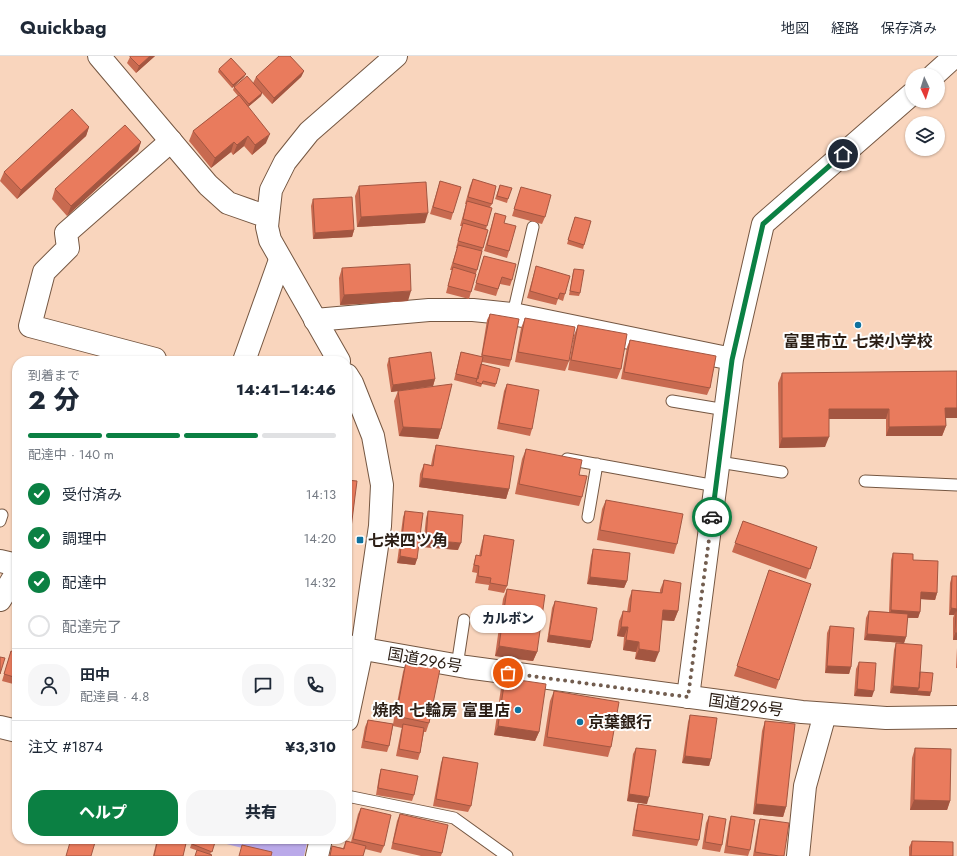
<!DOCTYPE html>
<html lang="ja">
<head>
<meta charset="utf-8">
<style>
	:root { --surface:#fff; --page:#f6f6f7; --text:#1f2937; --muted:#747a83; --line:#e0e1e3; --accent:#0b8043 }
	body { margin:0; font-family:Jost,"Noto Sans JP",sans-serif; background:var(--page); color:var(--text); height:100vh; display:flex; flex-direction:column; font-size:15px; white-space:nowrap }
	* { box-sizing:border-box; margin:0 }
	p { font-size:13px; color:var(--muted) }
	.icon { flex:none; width:22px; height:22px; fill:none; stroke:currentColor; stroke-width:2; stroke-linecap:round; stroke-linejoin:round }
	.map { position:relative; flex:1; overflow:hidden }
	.side { position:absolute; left:12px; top:300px; width:340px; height:488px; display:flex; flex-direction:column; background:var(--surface); border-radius:16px; box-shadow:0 1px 3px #0004 }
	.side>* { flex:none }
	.needle { width:26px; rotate:176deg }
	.buttons { position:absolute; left:905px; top:12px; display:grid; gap:8px }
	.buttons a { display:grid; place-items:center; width:40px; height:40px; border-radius:50%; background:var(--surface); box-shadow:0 1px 3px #0004; font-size:20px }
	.pin { position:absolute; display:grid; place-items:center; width:34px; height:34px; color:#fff; margin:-17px; border:2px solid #fff; border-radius:50%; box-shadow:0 1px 4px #0007 }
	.courier { position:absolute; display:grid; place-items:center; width:40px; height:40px; margin:-20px; border:3px solid #0b8043; border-radius:50%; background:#fff; color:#222; box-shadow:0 1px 5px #0007 }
	.bubble { position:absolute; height:28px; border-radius:14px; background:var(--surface); box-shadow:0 1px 3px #0004; font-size:13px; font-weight:800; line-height:28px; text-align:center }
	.summary em { font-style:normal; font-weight:800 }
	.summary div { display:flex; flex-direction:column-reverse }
	.summary { display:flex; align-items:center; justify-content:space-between; height:68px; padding:0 16px }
	h1 { font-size:26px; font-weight:800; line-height:30px }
	.bar { display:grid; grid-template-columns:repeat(4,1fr); gap:6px 4px; align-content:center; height:48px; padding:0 16px }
	.bar i { height:5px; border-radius:3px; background:var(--line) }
	.bar .selected { background:var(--accent) }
	.bar p { grid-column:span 4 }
	.line { display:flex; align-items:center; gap:10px; padding:0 16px; border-top:1px solid var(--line) }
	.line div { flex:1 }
	.round { display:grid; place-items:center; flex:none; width:42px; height:42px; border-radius:16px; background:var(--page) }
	ol { padding:0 16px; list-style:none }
	li { display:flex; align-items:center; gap:12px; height:44px }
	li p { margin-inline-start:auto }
	li .icon { padding:4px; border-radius:50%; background:var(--accent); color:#fff; stroke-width:4 }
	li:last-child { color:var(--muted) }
	li i { width:22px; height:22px; border:2px solid var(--line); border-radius:50% }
	.primary-button { display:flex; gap:8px; margin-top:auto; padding:8px 16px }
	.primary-button a { flex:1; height:46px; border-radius:16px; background:var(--accent); color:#fff; font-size:16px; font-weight:800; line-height:46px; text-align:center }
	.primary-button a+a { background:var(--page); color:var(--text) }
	header { display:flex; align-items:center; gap:24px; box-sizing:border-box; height:56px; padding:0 20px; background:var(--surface); border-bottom:1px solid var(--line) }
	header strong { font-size:19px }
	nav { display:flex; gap:22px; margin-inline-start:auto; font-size:14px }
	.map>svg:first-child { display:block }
	.green { fill:#baa9e9 }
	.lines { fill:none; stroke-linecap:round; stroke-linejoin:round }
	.service-casing { stroke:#755742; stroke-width:13 }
	.minor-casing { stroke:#755742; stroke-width:24 }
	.tertiary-casing { stroke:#755742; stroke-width:24 }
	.trunk-casing { stroke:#755742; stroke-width:24 }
	.service { stroke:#fff; stroke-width:11 }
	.minor { stroke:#fff; stroke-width:22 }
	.tertiary { stroke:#fff; stroke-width:22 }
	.trunk { stroke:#fff; stroke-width:22 }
	.wall { fill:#c86a50 }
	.shaded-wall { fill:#a35641 }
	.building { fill:#e97b5d; stroke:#a35641 }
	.done { stroke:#725d4f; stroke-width:4; stroke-dasharray:0 7.2 }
	.route { stroke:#0b8043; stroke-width:5 }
	.poi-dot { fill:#0e719e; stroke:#fefefe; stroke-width:1.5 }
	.labels { text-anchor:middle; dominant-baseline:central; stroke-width:4; stroke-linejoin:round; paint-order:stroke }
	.poi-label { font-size:16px; font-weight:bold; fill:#2a1d14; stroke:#fefefe; text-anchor:start }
	.street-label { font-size:16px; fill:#2a1d14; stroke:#fefefe }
</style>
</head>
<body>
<header>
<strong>Quickbag</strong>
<nav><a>地図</a><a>経路</a><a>保存済み</a></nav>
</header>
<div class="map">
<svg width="957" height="800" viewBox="0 0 957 800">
	<rect width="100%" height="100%" fill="#f9d5bd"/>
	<path class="green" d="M207,783h101l-4,17h-31z"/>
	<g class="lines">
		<g class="service-casing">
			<path id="service" d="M513,258l20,-87
				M672,345l54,9
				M567,403l149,27
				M719,406l63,10
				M865,425l92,4
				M588,461l9,-53
				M0,465l2,-6
				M457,610l7,-46
				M347,740l107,22 53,38"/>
		</g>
		<g class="minor-casing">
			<path id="minor" d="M934,19l21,-19
				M315,264l114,-10h44l40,4 219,45 31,-135 149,-130
				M155,303l-125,-33 14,-54 24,-24 -2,-15 105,-92
				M244,305l36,-101
				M0,544l17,-28
				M688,641l44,-338
				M0,671l17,4
				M798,800l7,-70 20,-72"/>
		</g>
		<g class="tertiary-casing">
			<path id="tertiary" d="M99,0l109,129 20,18 40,14
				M339,305l-69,-121 -3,-13 1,-10 3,-27 14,-28 24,-30 87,-76
				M347,319l5,8 21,53 9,49 -2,41 -18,123 -15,71
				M317,800l4,-17"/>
		</g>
		<g class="trunk-casing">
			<path id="trunk" d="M0,505l17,4
				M347,590l119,21 336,45 84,6 71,-1"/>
		</g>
		<use href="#service" class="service"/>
		<use href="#minor" class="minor"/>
		<use href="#tertiary" class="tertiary"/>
		<use href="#trunk" class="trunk"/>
	</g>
	<path class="wall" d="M155,0l-19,17 -9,-10 3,-6z
		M219,13l27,5 -2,3 -12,11 -14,-16z
		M304,15l-3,6 -29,27 -10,-11 -1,3 -13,11 18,36 -14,12 -8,-9 -11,9 -2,-3 -20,16 -22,-27 4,-10 45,-35 -5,-6 1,-3 19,-4 3,-6z
		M89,71l-3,9 -69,63 -17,-18 4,-9z
		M141,86l-3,9 -71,65 -15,-17 3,-10z
		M473,123l19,25 -2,3 -7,41 -12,44 -2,7 -23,-6 6,-23h-2l7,-22h-1l6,-22h-2l6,-22h-1l5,-18z
		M440,125l13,32 -2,7 -21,-6z
		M500,129l8,14 -1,4 -12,-4z
		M359,130l66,37 -68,4 -2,-31z
		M521,131l24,30 -3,7 -30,-8z
		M313,143l41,31 -2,7 -39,2 -2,-33z
		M495,157l9,10 5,28 -2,7 -23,-7z
		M575,161l9,28 -1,4 -16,-5z
		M484,200l28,24 -2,6 -10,-2 -4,12 -22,-6z
		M536,210l29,28 -2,7 -5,-2 -2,6 -29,-7z
		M342,212l66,33 -68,4 -1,-27z
		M574,213l6,24 -1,3 -10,-1 4,-23z
		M490,258l21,46 -2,7 -27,-5 -1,2 15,20 -1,3 -13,-3 -1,3 -27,-7 5,-21 2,-7 20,5 6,-37z
		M525,262l44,43 -4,10 -50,-9 6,-34z
		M578,269l43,44 -4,10 -49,-9 6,-35z
		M630,284l80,48 -3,7 -86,-16 6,-32z
		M389,302l46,21 -2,7 -42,6 -4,-27z
		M782,317l164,45v8l-4,10h-56v-17h-57l-4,28 -46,1 -1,-65z
		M507,328l25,45 -2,7 -33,-7 7,-38z
		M398,335l43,38 -3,10 -39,-3 -5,-35z
		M436,389l73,44 -3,10 -87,-12 1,-13 4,-10 7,1 2,-10z
		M526,393l53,26 3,22 -3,9 -64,-12 7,-35z
		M606,444l71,44 -3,10 -77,-14 5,-31z
		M405,455l12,48 -2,6 -18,-2 6,-46z
		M428,455l30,39 -35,-3 3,-29z
		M743,465l74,26 -11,32 -74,-27z
		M484,479l23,51 -3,7 -16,-3 1,-5 -14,-2 2,-10 -5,-1 2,-10 2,-7 3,1 3,-14z
		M593,493l34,32 -3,7 -37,-4 4,-28z
		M893,497l44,40 -2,7 -14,-1 -1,13 -2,6h-11l-1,19 -2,6 -40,-3 2,-22 3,-7 20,1 2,-52z
		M769,514l10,110 -3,9 -42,-13z
		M952,520h5v64h-4v-22l1,-3h-5l1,-32z
		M664,524l14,31 -4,10 -12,-1 -7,42 -20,-3 1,-7 -13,-2 1,-13 -7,-1 2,-15 4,-10 4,1 2,-13 3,-9 28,3v-3z
		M507,533l30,63 -4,9 -38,-5 8,-57z
		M555,545l37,40 -2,7 -43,-6 5,-34z
		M830,570l21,41 -2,7 -24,-1 2,-40z
		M896,587l24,29 10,24 -40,-3 4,-43z
		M957,592v20h-1z
		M11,595l6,2v32l-15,-4z
		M406,606l23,61 -3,9h-2l-4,21 -2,7 -22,-4 5,-25 1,-3 -9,-2 -4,20 -2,6 -26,-4 4,-21 3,-7 25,4 10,-52z
		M859,606l13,35 -18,-1 2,-27z
		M505,622l34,54 -4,9 -41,-6 7,-47z
		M554,635l57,56 -3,10 -65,-11 7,-45z
		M690,659l21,44 -2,7 -27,-3 6,-41z
		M765,665l21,86 -3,10 -30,-3 9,-83z
		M636,692l11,56 -20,-3 6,-47z
		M915,692l35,53 -3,9h-37l2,-52z
		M443,701l28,49 -3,6 -35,-6 8,-43z
		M381,713l33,26 -2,6 -36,-6 3,-19z
		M638,748l61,36 -2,6 -65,-10 4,-25z
		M361,752l23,38 -3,7 -16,-4 -2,7h-34l3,-10 11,2 3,-7 5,1 7,-28z
		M400,758l42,39 -1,3h-20l-30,-7 6,-28z
		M709,760l13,29 -2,7 -18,-3 4,-26z
		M731,760l19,34 -2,6 -24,-3 5,-30z
		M760,763l24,37h-31l5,-30z
		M157,783h30l-4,17h-30z
		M193,783h23l-6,16 -20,-7z
		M912,785l41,15h-44v-9z"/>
	<path class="shaded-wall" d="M150,0h5l-19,17 3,-7z
		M304,15l-3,6 -29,27 2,-6z
		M246,18l-2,3 -12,11 1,-3z
		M262,37l-1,3 -13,11 1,-3z
		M89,71l-3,9 -69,63 4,-9z
		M270,78l-4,9 -14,12 3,-10z
		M248,80l-4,10 -11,9 4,-10z
		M141,86l-3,9 -71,65 4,-10z
		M234,86l-3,10 -20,16 4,-10z
		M428,157l-3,10 -68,4 4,-10z
		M354,174l-2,7 -39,2 2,-6z
		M411,235l-3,10 -68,4 4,-10z
		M435,323l-2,7 -42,6 2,-7z
		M945,352h12v10h-15z
		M829,353h60l-3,10h-61z
		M946,370l-4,10h-56l3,-9z
		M403,371l38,2 -3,10 -39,-3z
		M829,381l-4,10 -46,1 3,-10z
		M422,422l87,11 -3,10 -87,-12z
		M347,471l4,1 -3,6h-1z
		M426,484l35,3 -3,7 -35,-3z
		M400,500l17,3 -2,6 -18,-2z
		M590,521l37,4 -3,7 -37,-4z
		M921,536l16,1 -2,7 -16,-1z
		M951,552l6,1v6l-1,-4 -2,4h-5z
		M663,554l15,1 -4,10 -14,-1z
		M891,554l29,2 -2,6 -29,-1z
		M621,571h7l-4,10 -7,-1z
		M955,577h2v7h-4z
		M867,578l39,3 -2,6 -40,-3z
		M549,579l43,6 -2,7 -43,-6z
		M626,584l13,2 -3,10 -13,-2z
		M499,590l38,6 -4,9 -38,-5z
		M639,593l20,3 -4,10 -20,-3z
		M827,610l24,1 -2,7 -24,-1z
		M893,630l26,2 12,4 -1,4 -40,-3z
		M857,633l17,2 -2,6 -18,-1z
		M498,670l41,6 -4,9 -41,-6z
		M685,700l26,3 -2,7 -27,-3z
		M629,738l20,3 -2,7 -20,-3z
		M914,744l36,1 -3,9h-37z
		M756,748l30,3 -3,10 -30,-3z"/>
	<path class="building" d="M130,0h20l-11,10 -9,-9z
		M279,0h11l14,15 -30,27 -18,-21z
		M231,2l15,16 -13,11 -14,-16z
		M247,20l15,17 -13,11 -15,-17z
		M239,39l31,39 -15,11 -7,-9 -11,9 -3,-3 -19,16 -22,-27z
		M72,53l17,18 -68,63 -17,-18z
		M125,69l16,17 -70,64 -16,-17z
		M473,123l23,7 -4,18 -24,-7z
		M440,125l21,6 -8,26 -20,-6z
		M426,126l2,31 -67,4 -2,-31z
		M500,129l12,3 -4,11 -11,-3z
		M521,131l30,8 -6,22 -31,-8z
		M352,141l2,33 -39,3 -2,-34z
		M467,145l25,7 -5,18 -24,-7z
		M495,157l11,3 -2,7 12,3 -7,25 -22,-6z
		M575,161l16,4 -7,24 -16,-5z
		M463,167l25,7 -5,18 -25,-7z
		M458,189l24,6 -5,19 -24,-7z
		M484,200l32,8 -4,16 -10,-3 -4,12 -22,-6z
		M410,208l1,27 -67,4 -2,-27z
		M536,210l34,10 -5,18 -5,-1 -2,6 -28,-8z
		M453,211l23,7 -5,18 -23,-6z
		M574,213l10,1 -4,23 -10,-2z
		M490,258l29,5 -8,41 -29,-5z
		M525,262l50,9 -6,34 -51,-9z
		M578,269l49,9 -6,35 -50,-9z
		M630,284l86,16 -6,32 -86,-16z
		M431,296l4,27 -42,6 -4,-27z
		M461,296l22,5 -5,22 -22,-5z
		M481,308l19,5 -4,15 -13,-3 -1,3 -6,-2z
		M957,315v37h-12l1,18 -57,1v-18h-60v28l-47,1v-65z
		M452,328l-11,45 -38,-2 -5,-36z
		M507,328l32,6 -7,39 -33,-6z
		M436,389l78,11 -5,33 -87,-11 2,-14 9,2z
		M526,393l56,11 -3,15 8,1 -5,21 -63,-13z
		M347,424l10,1 -6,47 -4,-1z
		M606,444l77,14 -6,30 -77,-14z
		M405,455l18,2 -6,46 -17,-3z
		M428,455l35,4 -2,28 -35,-3z
		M743,465l74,26 -7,22 -75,-26z
		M484,479l30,5 -7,46 -17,-3 1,-5 -13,-2 1,-10 -5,-1 2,-10 5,1z
		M347,493l4,1 -4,17z
		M593,493l37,4 -3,28 -37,-4z
		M893,497l20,1v6l25,1 -1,32 -16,-1 -1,20 -29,-2z
		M769,514l42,14 -32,96 -42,-14z
		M952,520h5v33l-6,-1z
		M664,524l17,3 -3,28 -15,-1 -4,42 -20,-3v-7l-13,-2 2,-13h-7l2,-16 7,1 2,-22 30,3z
		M507,533l38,6 -8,57 -38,-6z
		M555,545l42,7 -5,33 -43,-6z
		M869,555l39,3 -2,23 -39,-3z
		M956,555h1v22h-2z
		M830,570l24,2 -3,39 -24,-1z
		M896,587l26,2 -3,43 -26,-2z
		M11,595l6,2v25l-13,-4z
		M0,601l5,1 -5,16z
		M406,606l34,7 -11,54 -33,-7z
		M859,606l17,1 -2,28 -17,-2z
		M920,616l13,1 -2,19 -14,-1 2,-3z
		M505,622l41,6 -7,48 -41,-6z
		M554,635l65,11 -8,45 -64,-10z
		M690,659l27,3 -6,41 -26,-3z
		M368,664l25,4 -4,22 -25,-5z
		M765,665l30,3 -9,83 -30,-3z
		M403,668l21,4 -4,25 -21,-4z
		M636,692l20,2 -7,47 -20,-3z
		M915,692l36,1 -1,52 -36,-1z
		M443,701l35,6 -7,43 -35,-7z
		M381,713l37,7 -4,19 -36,-7z
		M638,748l65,10 -4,26 -65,-10z
		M361,752l30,7 -7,31 -31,-7z
		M400,758l48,11 -6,28 -49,-10z
		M709,760l17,3 -4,26 -17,-3z
		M731,760l24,4 -5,30 -23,-4z
		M760,763l29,4 -5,33h-5l-24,-4z
		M71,783h25l-5,17h-25z
		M158,783h29l-4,17h-29z
		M194,783h22l-4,13 -20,-8z
		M346,785l20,5 -3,10h-33l2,-10 12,3z
		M912,785l41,1v14h-42z
		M242,789l30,7 -1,4h-32z
		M197,794l15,5 -1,1h-16z"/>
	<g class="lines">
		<path class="done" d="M508,617l180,24 24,-180"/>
		<path class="route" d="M712,461l20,-157 31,-136 80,-70"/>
	</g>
	<g class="poi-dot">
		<circle cx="858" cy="269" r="4"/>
		<rect x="356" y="480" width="8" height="8" rx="2"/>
		<circle cx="518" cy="654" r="4"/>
		<circle cx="580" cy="666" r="4"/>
	</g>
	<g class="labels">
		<g class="poi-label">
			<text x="858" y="285" text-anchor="middle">富里市立 七栄小学校</text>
			<text x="368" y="484">七栄四ツ角</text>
			<text x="510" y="654" text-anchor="end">焼肉 七輪房 富里店</text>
			<text x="588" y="666">京葉銀行</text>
		</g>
		<g class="street-label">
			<text transform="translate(425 604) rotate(10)">国道296号</text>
			<text transform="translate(746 649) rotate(8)">国道296号</text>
		</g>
	</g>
</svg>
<div class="buttons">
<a><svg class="needle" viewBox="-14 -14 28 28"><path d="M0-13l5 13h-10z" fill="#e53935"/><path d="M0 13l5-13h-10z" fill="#747a83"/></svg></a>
<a><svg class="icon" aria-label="layers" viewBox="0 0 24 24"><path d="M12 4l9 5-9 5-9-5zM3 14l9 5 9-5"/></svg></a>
</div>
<div class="pin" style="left:508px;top:617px;background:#ea580c"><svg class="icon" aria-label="bag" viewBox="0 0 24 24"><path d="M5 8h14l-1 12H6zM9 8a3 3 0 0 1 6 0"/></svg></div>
<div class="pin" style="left:843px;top:98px;background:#1f2937"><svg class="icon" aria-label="home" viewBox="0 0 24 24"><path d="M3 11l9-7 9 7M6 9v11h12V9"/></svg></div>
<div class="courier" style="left:712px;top:461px"><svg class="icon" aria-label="car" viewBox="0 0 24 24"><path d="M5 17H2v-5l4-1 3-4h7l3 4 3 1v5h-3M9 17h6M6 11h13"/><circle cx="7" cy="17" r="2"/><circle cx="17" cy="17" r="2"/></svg></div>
<div class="bubble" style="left:470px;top:549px;width:76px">カルボン</div>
<section class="side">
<div class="summary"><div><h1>2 分</h1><p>到着まで</p></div><em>14:41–14:46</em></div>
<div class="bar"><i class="selected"></i><i class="selected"></i><i class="selected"></i><i></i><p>配達中 · 140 m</p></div>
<ol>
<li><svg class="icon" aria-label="check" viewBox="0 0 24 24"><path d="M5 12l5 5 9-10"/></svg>受付済み<p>14:13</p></li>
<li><svg class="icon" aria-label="check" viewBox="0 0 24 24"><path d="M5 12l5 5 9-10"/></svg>調理中<p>14:20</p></li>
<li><svg class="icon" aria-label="check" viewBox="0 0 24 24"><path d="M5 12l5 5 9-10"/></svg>配達中<p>14:32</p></li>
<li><i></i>配達完了</li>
</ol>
<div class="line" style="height:72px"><a class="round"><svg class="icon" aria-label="person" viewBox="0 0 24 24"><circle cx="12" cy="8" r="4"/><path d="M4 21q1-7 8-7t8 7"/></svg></a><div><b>田中</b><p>配達員 · 4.8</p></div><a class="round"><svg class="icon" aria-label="chat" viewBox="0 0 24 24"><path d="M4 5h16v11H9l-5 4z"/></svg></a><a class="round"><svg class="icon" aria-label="phone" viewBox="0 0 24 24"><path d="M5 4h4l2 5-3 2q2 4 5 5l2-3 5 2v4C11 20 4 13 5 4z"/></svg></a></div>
<div class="line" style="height:52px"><div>注文 #1874</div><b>¥3,310</b></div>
<div class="primary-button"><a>ヘルプ</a><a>共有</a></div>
</section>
</div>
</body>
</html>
